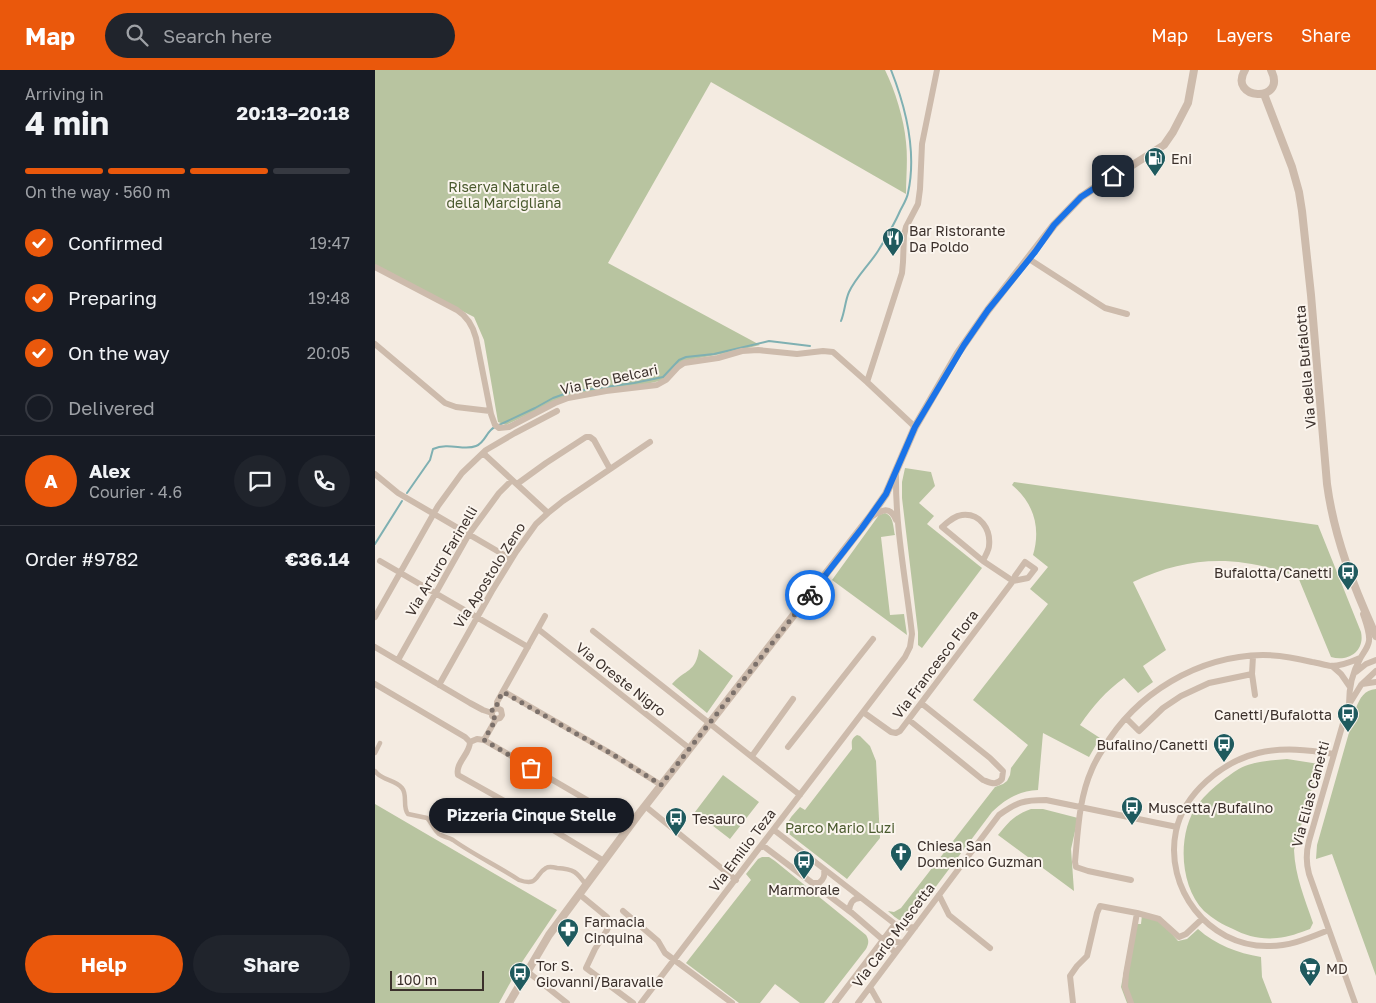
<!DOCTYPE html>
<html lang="en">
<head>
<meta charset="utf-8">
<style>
	:root { --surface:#171b24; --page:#20242c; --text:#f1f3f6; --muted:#9ea1a6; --line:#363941; --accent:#ea580c }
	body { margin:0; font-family:"Golos Text",sans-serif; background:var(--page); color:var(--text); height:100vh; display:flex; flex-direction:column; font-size:19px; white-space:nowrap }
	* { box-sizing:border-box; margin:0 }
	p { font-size:16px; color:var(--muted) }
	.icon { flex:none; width:28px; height:28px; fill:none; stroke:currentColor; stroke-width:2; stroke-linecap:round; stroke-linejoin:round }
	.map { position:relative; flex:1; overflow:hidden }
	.panel { display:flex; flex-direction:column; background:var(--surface); width:375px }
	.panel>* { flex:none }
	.scale { position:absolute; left:15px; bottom:12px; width:94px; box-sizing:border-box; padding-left:5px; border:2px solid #3b302b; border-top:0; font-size:14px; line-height:18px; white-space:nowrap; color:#3b302b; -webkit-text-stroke:4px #fbf5ee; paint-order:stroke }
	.pin { position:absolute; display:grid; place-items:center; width:42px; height:42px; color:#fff; margin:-21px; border-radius:10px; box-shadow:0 2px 8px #0006 }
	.courier { position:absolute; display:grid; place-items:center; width:50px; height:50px; margin:-25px; border:4px solid #1a73e8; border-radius:50%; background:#fff; color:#222; box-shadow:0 1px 6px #0007 }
	.bubble { position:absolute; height:35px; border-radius:18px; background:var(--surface); box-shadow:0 1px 4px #0004; font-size:16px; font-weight:700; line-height:35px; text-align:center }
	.summary em { font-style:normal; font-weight:700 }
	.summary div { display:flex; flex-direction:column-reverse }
	.summary { display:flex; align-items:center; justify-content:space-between; height:85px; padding:0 25px }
	h1 { font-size:32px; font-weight:700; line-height:38px }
	.bar { display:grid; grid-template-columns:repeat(4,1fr); gap:8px 5px; align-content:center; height:60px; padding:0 25px }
	.bar i { height:6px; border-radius:4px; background:var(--line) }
	.bar .current { background:var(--accent) }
	.bar p { grid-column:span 4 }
	.line { display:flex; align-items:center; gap:12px; padding:0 25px; border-top:1px solid var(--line) }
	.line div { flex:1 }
	.round { display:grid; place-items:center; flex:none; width:52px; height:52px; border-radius:26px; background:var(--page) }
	ol { padding:0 25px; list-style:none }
	li { display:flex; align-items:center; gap:15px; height:55px }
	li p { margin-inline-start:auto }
	li .icon { padding:5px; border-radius:50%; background:var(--accent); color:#fff; stroke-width:4 }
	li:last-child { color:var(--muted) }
	li i { width:28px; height:28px; border:2px solid var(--line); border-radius:50% }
	.button { display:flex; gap:10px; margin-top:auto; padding:10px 25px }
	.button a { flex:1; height:58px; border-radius:30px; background:var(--accent); color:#fff; font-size:20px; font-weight:700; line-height:58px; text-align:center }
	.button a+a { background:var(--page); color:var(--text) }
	header { display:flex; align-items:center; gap:30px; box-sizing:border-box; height:70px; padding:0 25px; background:var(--accent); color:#fff }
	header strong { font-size:24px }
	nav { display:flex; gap:28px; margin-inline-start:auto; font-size:18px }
	.search { width:350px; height:45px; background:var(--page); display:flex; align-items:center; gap:12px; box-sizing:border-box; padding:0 18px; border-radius:28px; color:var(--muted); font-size:19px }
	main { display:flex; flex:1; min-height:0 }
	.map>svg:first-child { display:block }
	.green { fill:#b8c4a0 }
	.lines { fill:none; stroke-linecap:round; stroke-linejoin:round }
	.stream { stroke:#7fb0b2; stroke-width:2 }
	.pedestrian { stroke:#cdbbac; stroke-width:4.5 }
	.minor { stroke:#cdbbac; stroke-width:6 }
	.tertiary { stroke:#cdbbac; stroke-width:8 }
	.done { stroke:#7c716b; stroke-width:5; stroke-dasharray:0 9 }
	.route { stroke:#1a73e8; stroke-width:6 }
	.labels { text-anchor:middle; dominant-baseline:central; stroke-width:4; stroke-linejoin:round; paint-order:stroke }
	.poi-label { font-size:14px; fill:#3b302b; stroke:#fbf5ee; text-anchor:start }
	.park-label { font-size:14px; fill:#4a5a2e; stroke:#fbf5ee }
	.street-label { font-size:14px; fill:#3b302b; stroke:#fbf5ee }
</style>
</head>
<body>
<header>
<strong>Map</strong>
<div class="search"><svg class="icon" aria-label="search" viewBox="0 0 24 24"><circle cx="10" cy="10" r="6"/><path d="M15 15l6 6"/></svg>Search here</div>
<nav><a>Map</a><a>Layers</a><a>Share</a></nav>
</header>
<main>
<section class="panel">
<div class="summary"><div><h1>4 min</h1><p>Arriving in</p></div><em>20:13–20:18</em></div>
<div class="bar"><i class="current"></i><i class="current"></i><i class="current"></i><i></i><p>On the way · 560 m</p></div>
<ol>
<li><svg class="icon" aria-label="check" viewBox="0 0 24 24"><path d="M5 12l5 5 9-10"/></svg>Confirmed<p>19:47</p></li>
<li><svg class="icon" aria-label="check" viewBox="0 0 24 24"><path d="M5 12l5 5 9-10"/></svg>Preparing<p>19:48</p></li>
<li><svg class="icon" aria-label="check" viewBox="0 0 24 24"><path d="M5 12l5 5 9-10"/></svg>On the way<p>20:05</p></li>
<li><i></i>Delivered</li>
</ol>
<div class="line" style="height:90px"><b class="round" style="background:var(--accent);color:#fff">A</b><div><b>Alex</b><p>Courier · 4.6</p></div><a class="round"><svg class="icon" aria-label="chat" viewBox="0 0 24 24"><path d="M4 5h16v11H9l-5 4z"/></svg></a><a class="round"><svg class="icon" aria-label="phone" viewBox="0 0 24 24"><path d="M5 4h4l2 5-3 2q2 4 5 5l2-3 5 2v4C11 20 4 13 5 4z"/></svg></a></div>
<div class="line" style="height:65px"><div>Order #9782</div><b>€36.14</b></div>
<div class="button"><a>Help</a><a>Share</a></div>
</section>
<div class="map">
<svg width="1001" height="933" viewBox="0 0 1001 933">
	<rect width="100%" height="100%" fill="#f4ebe1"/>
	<path class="green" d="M0,0h510c10,20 19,49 21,72 2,17 0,35 0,52l-195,-112 -103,181 152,82 -33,8 -44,8 -19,19 -22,5 -73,10 -63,30 -8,-3 -14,-82 -10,-23 -99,-50z
		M530,398l26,4 4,14 -16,17 15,13 -7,8 55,44 -60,80 -4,-3v-13l-16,-134v-16z
		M639,412l304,43 43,107c4,19 -12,30 -30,25l-33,-80c-59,-22 -108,-22 -165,5l33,68 -23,16 10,16 -15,11 -14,-15c-18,13 -31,28 -44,47l20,13 -11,19 -46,-24 -5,57c-19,1 -33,9 -46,22l-82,109c-8,4 -15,-4 -22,-10l6,1 7,-4 94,-121 8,-3 4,-3 3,-6 1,-7 17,-23 -55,-45 75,-96 -18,-15 18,-22 -15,-12c8,-27 1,-52 -21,-70z
		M510,443c9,3 8,14 10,22l-14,2 9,78 14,-1 3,21 -75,-55 47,-65z
		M324,579l34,27 -26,37 -35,-29c13,-15 24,-11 27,-35z
		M1001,619v287l-44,-122 -16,5 1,-14 39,-137c4,-10 8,-18 20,-19z
		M482,665l3,1 10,10 6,15 4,77 -33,41 -58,-45c-6,-11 4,-19 11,-27l5,3 47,-61c0,-6 -2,-10 5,-14z
		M912,689l32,5 -25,86c1,26 11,49 19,73l-3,6c-11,4 -21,8 -33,9 -15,2 -31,-2 -44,-9 -10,-4 -21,-11 -29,-18 -25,-25 -27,-79 -6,-107 7,-9 16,-17 25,-24 7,-5 14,-11 22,-14 13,-5 28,-6 42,-7z
		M348,705l36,27 -29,37 -35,-27z
		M0,734l182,106 -37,55 -21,38h-124z
		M656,739h12l35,9 -7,31 3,42 -76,-56c11,-13 16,-20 33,-26z
		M387,787h7l6,4 91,74c3,5 3,8 0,14l-42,54h-24l-25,-19 -15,19h-21l-53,-40 65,-83 -5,-6 12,-15z
		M767,845l19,6 17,20 9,-2 11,-10c18,16 39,24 63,28l1,20 10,26h-145l-6,-16 12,-63h8z"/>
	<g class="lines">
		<path class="stream" d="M466,251c4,-10 4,-20 8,-29 7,-15 20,-27 29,-41 8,-13 16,-26 22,-40 3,-6 7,-12 8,-18 9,-41 -2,-85 -17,-123
			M124,355l36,-17 18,-10 17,-6 64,-9 29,-6 16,-17 7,-3 28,-3 55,-13 41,5
			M32,423l23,-33 3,-11c16,-7 31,2 43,-3 10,-4 10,-15 19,-19
			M0,474l27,-43"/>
		<path class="pedestrian" d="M0,683l5,-10
			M0,701c7,10 20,8 27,17 6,7 0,19 6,26l19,4c5,5 6,11 12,16 4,3 9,3 14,6 21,15 45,26 66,40 20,7 16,-6 27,-12 3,-2 7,-1 11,0 17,1 20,4 29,17"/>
		<path class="minor" d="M654,189l76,49 22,6
			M0,197l82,43c11,7 16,16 19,28l15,76 4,11 4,3 10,-1 46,-24 13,-5 38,-7 51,-6 9,-5 12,-13 6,-4 34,-5 24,-7 16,-1 39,4 26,-3 10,1 34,30 48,45
			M0,274l70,59 11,4 34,4
			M492,312l35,-109 1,-11 1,-27 2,-8 12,-23 2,-15 2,-45 15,-74
			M108,383l65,60
			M0,404l23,19 113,66
			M142,414l29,-21 40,-26h4l4,3 16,29
			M496,447c11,-7 19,-12 25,3
			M5,491l148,86
			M0,547l63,-111 24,-33 24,-23 29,-17 42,-22
			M163,559l151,119
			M218,561l207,164
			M0,577l95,56 13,7 9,3
			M878,586l-1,18 3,21
			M23,590l71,-126 30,-41 13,-13
			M957,596l9,8 9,13
			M981,602l10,-8 10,-4
			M0,614l90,53 5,5
			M987,614l14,-2
			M64,615l53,-94 24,-39 20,-28 12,-11 15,-12 87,-59
			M128,621l109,63 49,31
			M974,634c0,-15 3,-31 11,-45 3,-6 8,-11 9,-18 1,-8 -3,-18 -6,-27
			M488,642l28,20 5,1 4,-2 113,-150 2,-5 10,-14 10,7 -7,9 -15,3 -30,-20 -41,-34c6,-5 12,-11 20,-12 18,-2 29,14 27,31 0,4 -4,10 -6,15
			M751,648l13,13 24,-23 18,-12 28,-13 43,-9
			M121,649l-4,-3v-5l5,-3v-6l48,-86
			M534,650l74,60c8,3 13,6 19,-1l1,-8 -13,-13 -69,-55
			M109,670l12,-21 4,-1 2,-3 -1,-5 -4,-2
			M95,672c0,12 -15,21 -12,33l59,33 87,53
			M95,672l7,-3 7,1 146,85
			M413,677l85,-108
			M377,686l41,-57
			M270,736l91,74
			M399,760l121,94 9,4 11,-1
			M387,775l90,68 37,32 6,8
			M756,810l-43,-9 -12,-4 -1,-5c3,-32 4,-64 17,-93 3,-7 7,-14 11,-20 33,-56 95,-93 160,-94 17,0 33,3 49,7 6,1 13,3 19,4 9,0 20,-4 29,-8
			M437,813h7c5,-4 6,-7 5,-14
			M204,824l28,23 3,6 -3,7 -12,19 -9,19 47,35
			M564,825l10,20 41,33
			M248,841l35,30 7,12 67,50
			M474,841c1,-7 3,-13 11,-13
			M954,860c-20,8 -40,17 -62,16 -59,0 -103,-58 -91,-115 8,-38 46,-69 82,-78 26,-6 50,-3 76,1
			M509,870l19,3
			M153,902l39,31
			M495,917l9,16
			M266,933l264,-346 5,-10 2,-13c-6,-53 -17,-107 -16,-161
			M460,933l60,-79
			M483,933l141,-188c18,-13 25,-15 47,-15l131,27
			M698,933l-3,-27 7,-10 10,-10 10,-43 3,-7 37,7 22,6 20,18 7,-3 16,-15
			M756,933l-6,-16 1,-13 11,-61
			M980,933l-46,-129c-3,-11 -3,-22 0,-33l39,-135 13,-21 15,-14"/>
		<path class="tertiary" d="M870,0c-18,30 43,34 26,0
			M889,24l28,73 7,25 3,19 9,84 16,189c7,53 27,104 49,152
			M134,933l40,-68 89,-120 232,-298 16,-23 29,-67 43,-74 30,-43 66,-85 27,-28 22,-15 25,-14 36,-23 9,-13 15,-29 6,-33"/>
	</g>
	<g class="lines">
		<path class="done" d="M156,698l-47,-28 12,-21 -3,-2 -2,-5 2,-3 4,-1v-6l6,-10 109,62 49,31 149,-190"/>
		<path class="route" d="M435,525l52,-67 24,-34 29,-67 49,-82 24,-35 47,-58 19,-27 27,-28 32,-21"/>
	</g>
	<defs>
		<g id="fuel-pin" transform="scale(1.125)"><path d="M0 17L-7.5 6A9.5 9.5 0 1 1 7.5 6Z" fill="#1f5a5e" stroke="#fbf5ee"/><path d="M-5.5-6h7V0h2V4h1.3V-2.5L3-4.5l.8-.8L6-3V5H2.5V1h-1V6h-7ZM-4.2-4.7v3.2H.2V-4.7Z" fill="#fff"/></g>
		<g id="restaurant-pin" transform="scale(1.125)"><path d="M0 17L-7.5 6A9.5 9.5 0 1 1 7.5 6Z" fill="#1f5a5e" stroke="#fbf5ee"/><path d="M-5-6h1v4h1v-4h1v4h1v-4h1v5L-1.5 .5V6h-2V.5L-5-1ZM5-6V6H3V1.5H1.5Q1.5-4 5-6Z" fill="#fff"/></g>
		<g id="bus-pin" transform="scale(1.125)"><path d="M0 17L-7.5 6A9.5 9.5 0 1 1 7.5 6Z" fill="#1f5a5e" stroke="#fbf5ee"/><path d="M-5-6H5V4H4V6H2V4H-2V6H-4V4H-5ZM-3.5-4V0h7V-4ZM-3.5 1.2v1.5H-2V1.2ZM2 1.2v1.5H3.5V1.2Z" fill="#fff"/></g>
		<g id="church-pin" transform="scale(1.125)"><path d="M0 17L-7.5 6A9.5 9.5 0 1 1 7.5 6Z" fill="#1f5a5e" stroke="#fbf5ee"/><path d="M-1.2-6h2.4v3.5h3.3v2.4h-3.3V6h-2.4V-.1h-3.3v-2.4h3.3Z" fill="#fff"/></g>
		<g id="pharmacy-pin" transform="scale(1.125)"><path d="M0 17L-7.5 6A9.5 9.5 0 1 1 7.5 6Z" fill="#1f5a5e" stroke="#fbf5ee"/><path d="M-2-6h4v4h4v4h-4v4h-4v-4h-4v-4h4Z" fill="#fff"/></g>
		<g id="supermarket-pin" transform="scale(1.125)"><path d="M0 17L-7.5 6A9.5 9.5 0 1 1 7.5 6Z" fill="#1f5a5e" stroke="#fbf5ee"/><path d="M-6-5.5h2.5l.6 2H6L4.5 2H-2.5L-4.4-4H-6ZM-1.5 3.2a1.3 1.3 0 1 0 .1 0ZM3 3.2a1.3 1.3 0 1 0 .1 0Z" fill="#fff"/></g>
	</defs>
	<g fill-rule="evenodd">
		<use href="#fuel-pin" x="780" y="88"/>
		<use href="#restaurant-pin" x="518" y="168"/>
		<use href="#bus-pin" x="973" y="502"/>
		<use href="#bus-pin" x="973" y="644"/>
		<use href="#bus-pin" x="849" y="674"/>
		<use href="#bus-pin" x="757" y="737"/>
		<use href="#bus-pin" x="301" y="748"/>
		<use href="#church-pin" x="526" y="783"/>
		<use href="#bus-pin" x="429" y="791"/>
		<use href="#pharmacy-pin" x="193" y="859"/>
		<use href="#supermarket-pin" x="935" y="898"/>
		<use href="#bus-pin" x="145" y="903"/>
	</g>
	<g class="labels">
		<g class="poi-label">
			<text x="796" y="88">Eni</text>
			<text x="534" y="160">Bar Ristorante<tspan x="534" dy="16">Da Poldo</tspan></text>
			<text x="957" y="502" text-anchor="end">Bufalotta/Canetti</text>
			<text x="957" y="644" text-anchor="end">Canetti/Bufalotta</text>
			<text x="833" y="674" text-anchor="end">Bufalino/Canetti</text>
			<text x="773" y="737">Muscetta/Bufalino</text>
			<text x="317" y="748">Tesauro</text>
			<text x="542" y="775">Chiesa San<tspan x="542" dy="16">Domenico Guzman</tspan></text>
			<text x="429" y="819" text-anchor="middle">Marmorale</text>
			<text x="209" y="851">Farmacia<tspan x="209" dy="16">Cinquina</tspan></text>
			<text x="161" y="895">Tor S.<tspan x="161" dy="16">Giovanni/Baravalle</tspan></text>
			<text x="951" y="898">MD</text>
		</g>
		<g class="park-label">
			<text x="129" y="116">Riserva Naturale<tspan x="129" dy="16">della Marcigliana</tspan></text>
			<text x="465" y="757">Parco Mario Luzi</text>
		</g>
		<g class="street-label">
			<text transform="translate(930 297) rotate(-95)">Via della Bufalotta</text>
			<text transform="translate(234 309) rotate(-12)">Via Feo Belcari</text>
			<text transform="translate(66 491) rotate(-59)">Via Arturo Farinelli</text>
			<text transform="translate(114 505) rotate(-58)">Via Apostolo Zeno</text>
			<text transform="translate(560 594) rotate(-53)">Via Francesco Flora</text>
			<text transform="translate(246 609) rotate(38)">Via Oreste Nigro</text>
			<text transform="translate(935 724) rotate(-75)">Via Elias Canetti</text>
			<text transform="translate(367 780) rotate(-53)">Via Emilio Teza</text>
			<text transform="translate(518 865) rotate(-53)">Via Carlo Muscetta</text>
		</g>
	</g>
</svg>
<div class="scale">100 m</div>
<div class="pin" style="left:156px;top:698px;background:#ea580c"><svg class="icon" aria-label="bag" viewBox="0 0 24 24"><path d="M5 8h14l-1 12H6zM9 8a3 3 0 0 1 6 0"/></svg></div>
<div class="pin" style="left:738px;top:106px;background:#1f2937"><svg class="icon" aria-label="home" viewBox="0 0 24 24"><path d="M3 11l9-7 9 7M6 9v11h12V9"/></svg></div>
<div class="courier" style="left:435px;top:525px"><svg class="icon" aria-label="bike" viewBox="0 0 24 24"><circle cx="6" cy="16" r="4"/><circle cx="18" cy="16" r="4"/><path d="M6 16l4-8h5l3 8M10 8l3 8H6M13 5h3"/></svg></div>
<div class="bubble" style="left:54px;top:728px;width:205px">Pizzeria Cinque Stelle</div>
</div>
</main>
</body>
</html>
